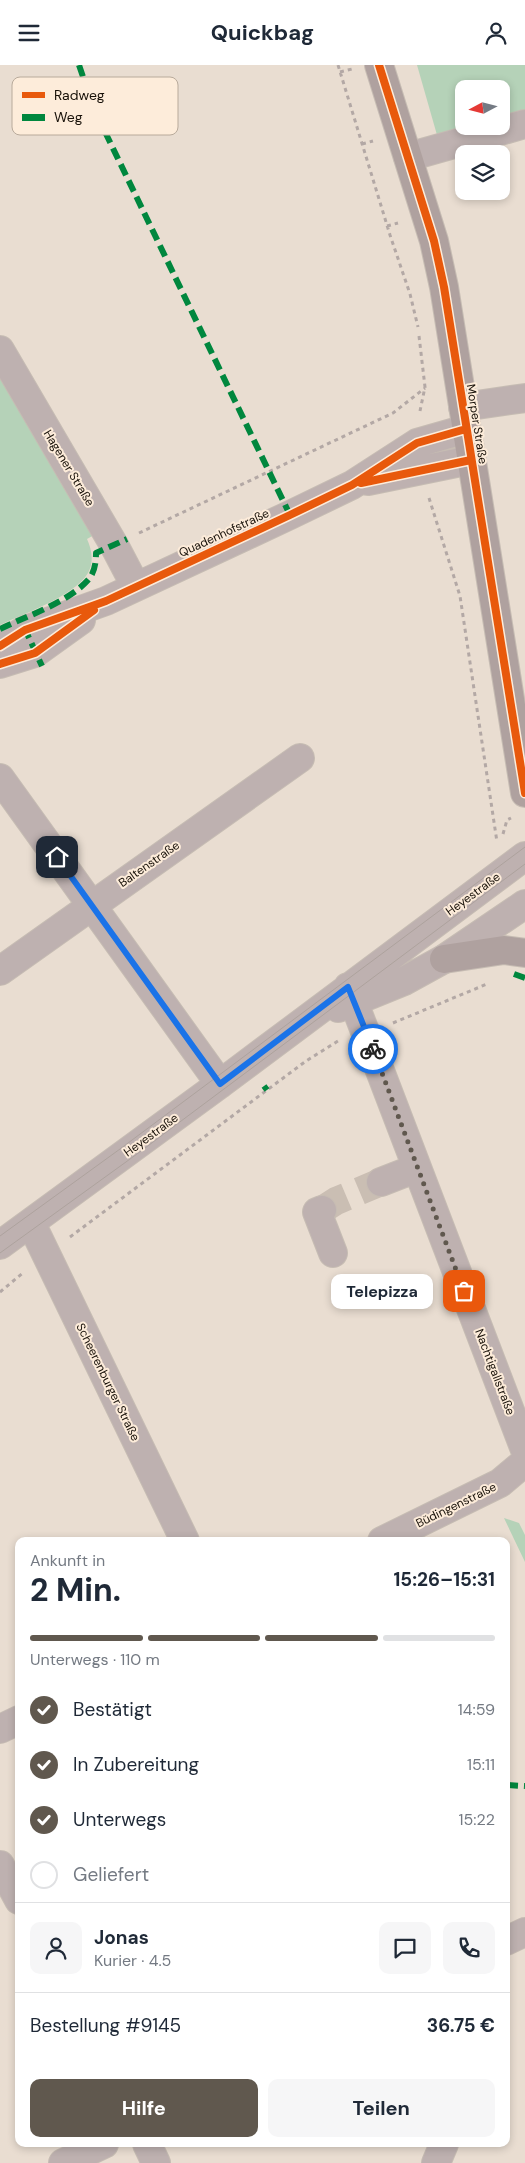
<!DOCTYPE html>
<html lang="de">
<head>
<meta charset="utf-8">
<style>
	:root { --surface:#fff; --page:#f6f6f7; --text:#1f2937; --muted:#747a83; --line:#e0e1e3; --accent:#60584e }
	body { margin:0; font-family:"DM Sans",sans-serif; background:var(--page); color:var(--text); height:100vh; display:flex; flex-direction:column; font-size:19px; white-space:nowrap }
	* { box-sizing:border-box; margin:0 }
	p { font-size:16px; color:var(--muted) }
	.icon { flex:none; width:28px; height:28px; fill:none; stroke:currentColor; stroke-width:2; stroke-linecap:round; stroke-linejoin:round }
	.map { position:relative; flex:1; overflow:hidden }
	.panel { position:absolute; left:15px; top:1472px; width:495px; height:610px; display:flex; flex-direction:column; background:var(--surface); border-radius:10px; box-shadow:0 2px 8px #0003 }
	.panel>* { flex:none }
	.needle { width:32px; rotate:263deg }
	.tools { position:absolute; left:455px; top:15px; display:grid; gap:10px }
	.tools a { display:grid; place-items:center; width:55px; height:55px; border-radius:10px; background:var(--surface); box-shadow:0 2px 8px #0003; font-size:25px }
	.pin { position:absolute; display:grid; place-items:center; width:42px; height:42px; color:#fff; margin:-21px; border-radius:10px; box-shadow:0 2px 8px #0006 }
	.courier { position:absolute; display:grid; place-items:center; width:50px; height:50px; margin:-25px; border:4px solid #1a73e8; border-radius:50%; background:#fff; color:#222; box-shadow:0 1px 6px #0007 }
	.bubble { position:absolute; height:35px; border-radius:10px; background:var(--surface); box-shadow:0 2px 8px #0003; font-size:16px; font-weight:700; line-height:35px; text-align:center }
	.head em { font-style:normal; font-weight:700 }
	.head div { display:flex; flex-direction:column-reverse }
	.head { display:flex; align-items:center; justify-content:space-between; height:85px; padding:0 15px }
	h1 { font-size:32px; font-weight:700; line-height:38px }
	.bar { display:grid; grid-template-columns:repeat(4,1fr); gap:8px 5px; align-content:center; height:60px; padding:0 15px }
	.bar i { height:6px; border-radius:4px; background:var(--line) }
	.bar .selected { background:var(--accent) }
	.bar p { grid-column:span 4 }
	.line { display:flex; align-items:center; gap:12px; padding:0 15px; border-top:1px solid var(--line) }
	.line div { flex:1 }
	.round { display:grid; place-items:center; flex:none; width:52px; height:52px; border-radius:10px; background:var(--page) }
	ol { padding:0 15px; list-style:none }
	li { display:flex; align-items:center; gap:15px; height:55px }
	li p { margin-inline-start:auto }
	li .icon { padding:5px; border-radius:50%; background:var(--accent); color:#fff; stroke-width:4 }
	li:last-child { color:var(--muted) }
	li i { width:28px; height:28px; border:2px solid var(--line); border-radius:50% }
	.button { display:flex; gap:10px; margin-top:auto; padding:10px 15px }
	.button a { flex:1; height:58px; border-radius:10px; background:var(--accent); color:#fff; font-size:20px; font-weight:700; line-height:58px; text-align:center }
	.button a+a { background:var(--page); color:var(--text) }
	header { display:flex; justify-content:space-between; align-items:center; height:65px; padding:0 15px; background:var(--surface); font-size:22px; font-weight:700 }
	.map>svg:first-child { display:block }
	.green { fill:#b5d2b8 }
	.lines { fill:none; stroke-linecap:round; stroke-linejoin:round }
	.minor-tunnel { stroke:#cabeb3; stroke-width:28; stroke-dasharray:28 14; stroke-linecap:butt }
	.minor-casing { stroke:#c6bcb3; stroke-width:30 }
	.major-casing { stroke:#c6bcb3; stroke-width:30 }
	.path { stroke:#b3a8a5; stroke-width:3; stroke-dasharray:4 4; stroke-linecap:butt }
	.minor { stroke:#beb1b0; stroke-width:28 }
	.major { stroke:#afa19f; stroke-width:28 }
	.tram { stroke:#ada29d; stroke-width:1 }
	.quiet { stroke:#00873e; stroke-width:6; stroke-dasharray:12 6; stroke-linecap:butt }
	.cycleway-casing { stroke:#fdecda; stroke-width:11 }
	.cycleway { stroke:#e8590c; stroke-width:8 }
	.done { stroke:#60584e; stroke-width:5; stroke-dasharray:0 9 }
	.route { stroke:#1a73e8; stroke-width:6 }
	.labels { text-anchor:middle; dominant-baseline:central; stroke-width:4; stroke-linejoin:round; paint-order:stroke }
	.street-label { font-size:12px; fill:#171008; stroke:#fdecda }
	.key { fill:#fdecda; stroke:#b8aa9b; stroke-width:1 }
	.key-label { font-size:14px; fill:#171008 }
</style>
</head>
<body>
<header><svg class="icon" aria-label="menu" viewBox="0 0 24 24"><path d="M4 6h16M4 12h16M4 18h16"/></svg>Quickbag<svg class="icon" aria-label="person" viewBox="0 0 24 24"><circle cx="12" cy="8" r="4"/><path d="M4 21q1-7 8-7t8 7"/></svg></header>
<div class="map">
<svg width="525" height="2098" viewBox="0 0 525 2098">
	<rect width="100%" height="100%" fill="#e9ddd1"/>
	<path class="green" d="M417,0h108v48l-24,6v-30h-37v37h9l-36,9z
		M0,305l94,165 -7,4c5,11 7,23 1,34 -15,24 -63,40 -88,52z
		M504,1453l15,5 6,12v27z"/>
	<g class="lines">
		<path class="minor-tunnel" d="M322,1145l14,-9 45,-19"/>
		<g class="minor-casing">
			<path id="minor" d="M408,92l117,-33
				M0,285l114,195 22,42
				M463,342l62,-9
				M368,416l103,-21
				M0,581l25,-16 81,-29 184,-86 62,-30 65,-42 49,-14
				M0,599l35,-11 46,-33
				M0,713l220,306
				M0,906l300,-213
				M348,922l177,463
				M338,943l66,-27 40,-22 81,-55
				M381,1117l36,-14
				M322,1145l-5,2 16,41
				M31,1158l154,318
				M0,1180l220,-161 305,-228
				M382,1476l118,-58 25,-21
				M0,1664l19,-9
				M0,1800l19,35
				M506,1876l19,-9
				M147,2079l9,19
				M63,2098l41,-19
				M436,2098l8,-19"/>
		</g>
		<g class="major-casing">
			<path id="major" d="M379,0l55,176 10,46 81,506
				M444,894l60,-9 21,3"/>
		</g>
		<path class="path" d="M338,0l52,170 20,59 8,33
			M340,7l12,-3
			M362,79l11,-3
			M387,161l11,-3
			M419,271l6,51 -5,24
			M429,433l31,98 37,246
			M139,468l254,-120 32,-25
			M503,769l4,-14 4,-2
			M393,958l94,-39
			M70,1172l236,-176 32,-20
			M0,1227l24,-20"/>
		<use href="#minor" class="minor"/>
		<use href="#major" class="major"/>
		<path class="tram" d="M0,1171l120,-87 405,-302
			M0,1188l137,-99 388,-290"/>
		<path class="quiet" d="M79,0l15,44 196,406
			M24,562l18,39
			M0,564c27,-13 69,-27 89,-50 6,-8 7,-17 7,-26l31,-14
			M514,909l11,4
			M264,1021l3,4
			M506,1720l19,1"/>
		<g class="cycleway-casing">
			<path id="cycleway" d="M379,0l55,176 10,46 81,506
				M361,418l110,-23
				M0,581l25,-16 81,-29 184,-86 62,-30 65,-42 49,-14
				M0,599l35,-11 59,-43"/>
		</g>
		<use href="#cycleway" class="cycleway"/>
	</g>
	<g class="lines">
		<path class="done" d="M373,984l91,242"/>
		<path class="route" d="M57,792l163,227 128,-97 25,62"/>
	</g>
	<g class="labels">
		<g class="street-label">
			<text transform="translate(477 359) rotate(81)">Morper Straße</text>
			<text transform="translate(69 403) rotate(59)">Hagener Straße</text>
			<text transform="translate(224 468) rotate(-25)">Quadenhofstraße</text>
			<text transform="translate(149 799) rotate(-35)">Baltenstraße</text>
			<text transform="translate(473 829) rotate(-36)">Heyestraße</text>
			<text transform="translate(151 1070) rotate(-36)">Heyestraße</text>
			<text transform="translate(495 1307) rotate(69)">Nachtigallstraße</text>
			<text transform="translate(108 1317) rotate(64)">Scheerenburger Straße</text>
			<text transform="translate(456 1440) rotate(-26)">Büdingenstraße</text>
		</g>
	</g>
	<rect x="12" y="12" width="166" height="58" rx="8" class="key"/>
	<rect x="22" y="27" width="23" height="6" fill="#e8590c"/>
	<rect x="22" y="49" width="23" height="7" fill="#00873e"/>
	<g class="key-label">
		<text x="54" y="35">Radweg</text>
		<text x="54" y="57">Weg</text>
	</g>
</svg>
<div class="tools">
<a><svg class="needle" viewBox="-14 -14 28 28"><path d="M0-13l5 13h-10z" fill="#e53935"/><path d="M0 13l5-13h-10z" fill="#747a83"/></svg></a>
<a><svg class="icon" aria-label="layers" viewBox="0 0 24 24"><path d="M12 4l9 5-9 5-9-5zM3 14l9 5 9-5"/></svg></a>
</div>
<div class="pin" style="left:464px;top:1226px;background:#ea580c"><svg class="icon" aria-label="bag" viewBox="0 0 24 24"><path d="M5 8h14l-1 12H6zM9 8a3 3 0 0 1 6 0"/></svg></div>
<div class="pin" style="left:57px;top:792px;background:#1f2937"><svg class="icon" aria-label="home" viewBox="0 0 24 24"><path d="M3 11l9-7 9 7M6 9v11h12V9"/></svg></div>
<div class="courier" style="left:373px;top:984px"><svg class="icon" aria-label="bike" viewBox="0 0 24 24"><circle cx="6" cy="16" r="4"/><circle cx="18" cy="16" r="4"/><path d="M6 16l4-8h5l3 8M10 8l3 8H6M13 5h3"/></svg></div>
<div class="bubble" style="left:331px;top:1209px;width:102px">Telepizza</div>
<section class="panel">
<div class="head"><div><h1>2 Min.</h1><p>Ankunft in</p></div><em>15:26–15:31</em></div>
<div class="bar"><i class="selected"></i><i class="selected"></i><i class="selected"></i><i></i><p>Unterwegs · 110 m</p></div>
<ol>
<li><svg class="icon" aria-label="check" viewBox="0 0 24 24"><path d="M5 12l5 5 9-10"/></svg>Bestätigt<p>14:59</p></li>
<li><svg class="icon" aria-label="check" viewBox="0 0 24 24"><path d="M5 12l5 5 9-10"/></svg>In Zubereitung<p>15:11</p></li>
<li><svg class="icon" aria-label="check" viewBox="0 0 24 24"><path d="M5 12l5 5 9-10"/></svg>Unterwegs<p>15:22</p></li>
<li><i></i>Geliefert</li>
</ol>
<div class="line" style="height:90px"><a class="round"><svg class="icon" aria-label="person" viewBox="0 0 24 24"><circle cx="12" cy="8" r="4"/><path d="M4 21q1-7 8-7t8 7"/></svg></a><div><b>Jonas</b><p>Kurier · 4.5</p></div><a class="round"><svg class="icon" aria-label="chat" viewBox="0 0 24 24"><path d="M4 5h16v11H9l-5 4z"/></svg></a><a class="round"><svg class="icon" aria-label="phone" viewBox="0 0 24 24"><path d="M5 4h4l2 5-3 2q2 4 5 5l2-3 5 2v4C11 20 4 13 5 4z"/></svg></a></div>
<div class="line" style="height:65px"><div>Bestellung #9145</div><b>36.75 €</b></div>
<div class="button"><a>Hilfe</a><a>Teilen</a></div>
</section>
</div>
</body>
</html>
